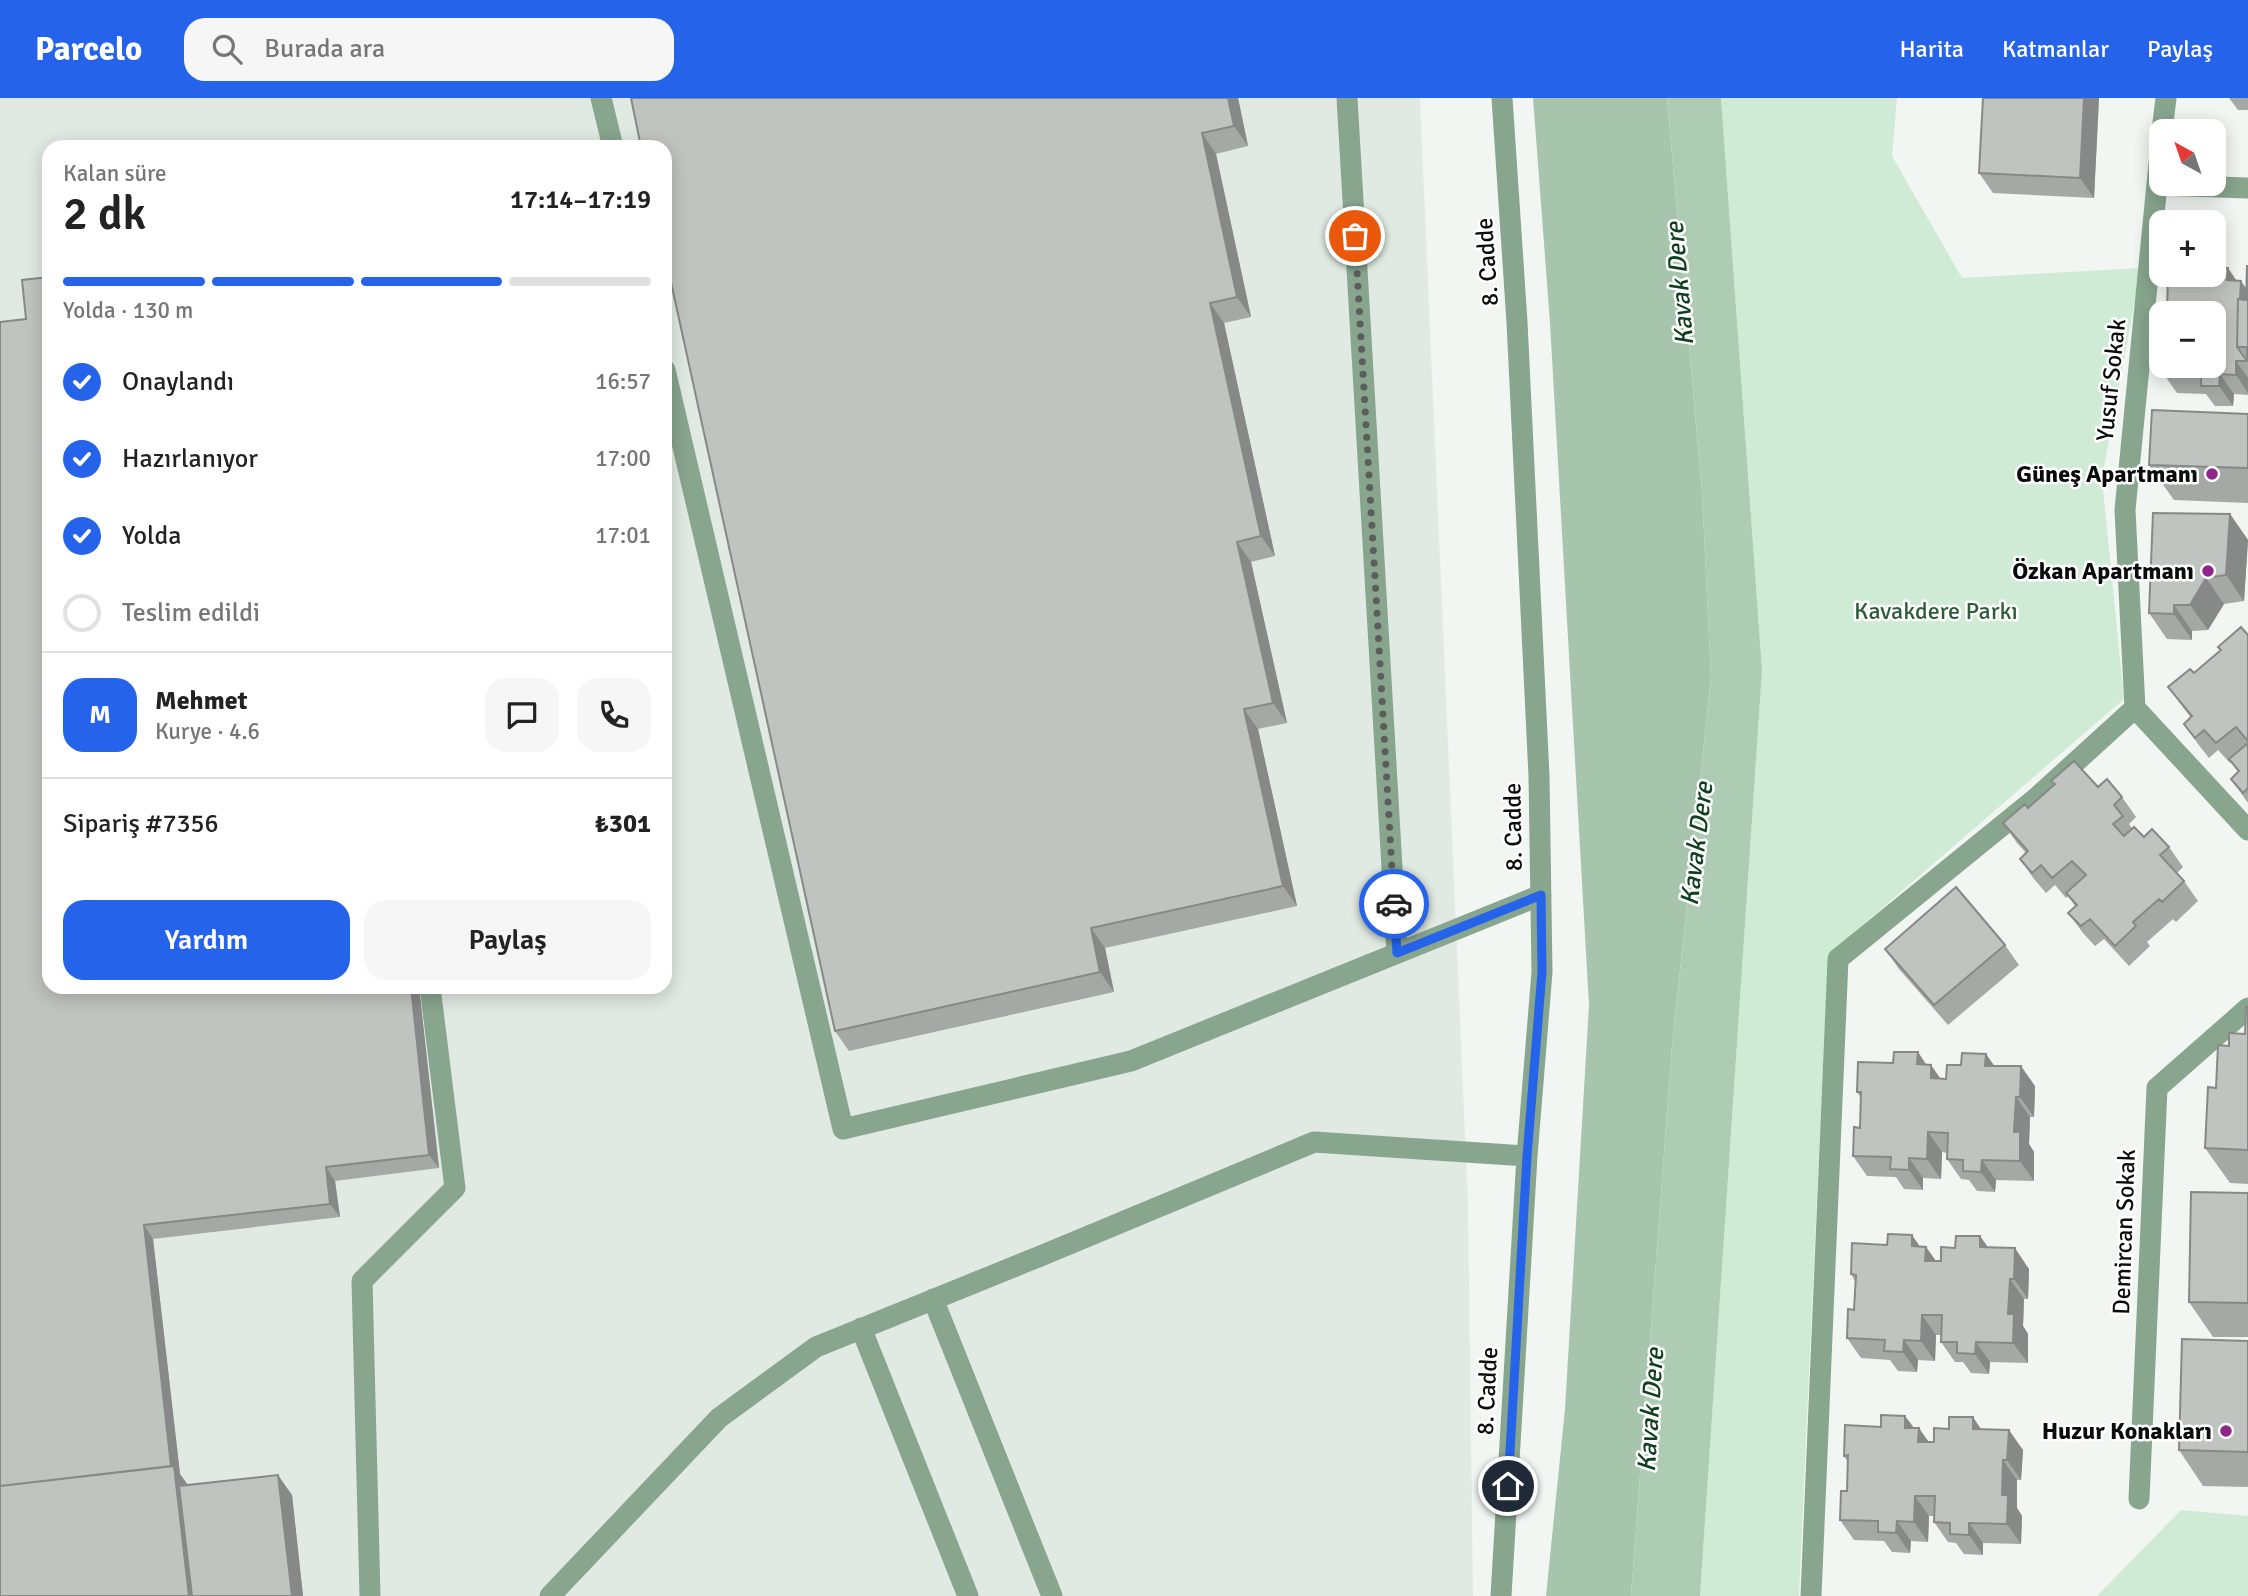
<!DOCTYPE html>
<html lang="tr">
<head>
<meta charset="utf-8">
<style>
	:root { --surface:#fff; --page:#f6f6f6; --text:#222; --muted:#767676; --line:#e0e0e0; --accent:#2563eb }
	body { margin:0; font-family:Signika,sans-serif; background:var(--page); color:var(--text); height:100vh; display:flex; flex-direction:column; font-size:26px; white-space:nowrap }
	* { box-sizing:border-box; margin:0 }
	p { font-size:23px; color:var(--muted) }
	.icon { flex:none; width:38px; height:38px; fill:none; stroke:currentColor; stroke-width:2; stroke-linecap:round; stroke-linejoin:round }
	.map { position:relative; flex:1; overflow:hidden }
	.panel { position:absolute; left:42px; top:42px; width:630px; height:854px; display:flex; flex-direction:column; background:var(--surface); border-radius:21px; box-shadow:0 4px 18px #0003 }
	.panel>* { flex:none }
	.needle { width:46px; rotate:320deg }
	.buttons { position:absolute; left:2149px; top:21px; display:grid; gap:14px }
	.buttons a { display:grid; place-items:center; width:77px; height:77px; border-radius:14px; background:var(--surface); box-shadow:0 4px 18px #0003; font-size:35px }
	.pin { position:absolute; display:grid; place-items:center; width:60px; height:60px; color:#fff; margin:-30px; border:4px solid #fff; border-radius:50%; box-shadow:0 2px 7px #0007 }
	.courier { position:absolute; display:grid; place-items:center; width:70px; height:70px; margin:-35px; border:5px solid #2563eb; border-radius:50%; background:#fff; color:#222; box-shadow:0 2px 9px #0007 }
	.head em { font-style:normal; font-weight:600 }
	.head div { display:flex; flex-direction:column-reverse }
	.head { display:flex; align-items:center; justify-content:space-between; height:119px; padding:0 21px }
	h1 { font-size:46px; font-weight:600; line-height:52px }
	.bar { display:grid; grid-template-columns:repeat(4,1fr); gap:10px 7px; align-content:center; height:84px; padding:0 21px }
	.bar i { height:9px; border-radius:5px; background:var(--line) }
	.bar .selected { background:var(--accent) }
	.bar p { grid-column:span 4 }
	.line { display:flex; align-items:center; gap:18px; padding:0 21px; border-top:2px solid var(--line) }
	.line div { flex:1 }
	.round { display:grid; place-items:center; flex:none; width:74px; height:74px; border-radius:21px; background:var(--page) }
	ol { padding:0 21px; list-style:none }
	li { display:flex; align-items:center; gap:21px; height:77px }
	li p { margin-inline-start:auto }
	li .icon { padding:7px; border-radius:50%; background:var(--accent); color:#fff; stroke-width:4 }
	li:last-child { color:var(--muted) }
	li i { width:38px; height:38px; border:4px solid var(--line); border-radius:50% }
	.button { display:flex; gap:14px; margin-top:auto; padding:14px 21px }
	.button a { flex:1; height:80px; border-radius:21px; background:var(--accent); color:#fff; font-size:28px; font-weight:600; line-height:80px; text-align:center }
	.button a+a { background:var(--page); color:var(--text) }
	header { display:flex; align-items:center; gap:42px; box-sizing:border-box; height:98px; padding:0 35px; background:var(--accent); color:#fff }
	header strong { font-size:33px }
	nav { display:flex; gap:38px; margin-inline-start:auto; font-size:24px }
	.search { width:490px; height:63px; background:var(--page); display:flex; align-items:center; gap:18px; box-sizing:border-box; padding:0 24px; border-radius:21px; color:var(--muted); font-size:26px }
	.map>svg:first-child { display:block }
	.built { fill:#e0eae2; fill-rule:evenodd }
	.green { fill:#d0ebd5 }
	.forest { fill:#a7c4ad }
	.water { fill:#aecbb4 }
	.lines { fill:none; stroke-linecap:round; stroke-linejoin:round }
	.minor { stroke:#88a58e; stroke-width:21 }
	.wall { fill:#a5a9a6 }
	.shaded-wall { fill:#868987 }
	.building { fill:#c0c4c1; stroke:#868987; stroke-width:2 }
	.done { stroke:#5b5e5c; stroke-width:7; stroke-dasharray:0 12.6 }
	.route { stroke:#2563eb; stroke-width:9 }
	.poi-dot { fill:#8f2588; stroke:#fff; stroke-width:2.5 }
	.labels { text-anchor:middle; dominant-baseline:central; stroke-width:5; stroke-linejoin:round; paint-order:stroke }
	.street-label { font-size:24px; fill:#0a0c0b; stroke:#fff }
	.poi-label { font-size:24px; font-weight:bold; fill:#0a0c0b; stroke:#fff; text-anchor:end }
	.park-label { font-size:24px; fill:#2e5c3a; stroke:#fff }
	.water-label { font-size:26px; font-style:italic; fill:#0e3f1f; stroke:#fff }
</style>
</head>
<body>
<header>
<strong>Parcelo</strong>
<div class="search"><svg class="icon" aria-label="search" viewBox="0 0 24 24"><circle cx="10" cy="10" r="6"/><path d="M15 15l6 6"/></svg>Burada ara</div>
<nav><a>Harita</a><a>Katmanlar</a><a>Paylaş</a></nav>
</header>
<div class="map">
<svg width="2248" height="1498" viewBox="0 0 2248 1498">
	<rect width="100%" height="100%" fill="#f1f6f2"/>
	<path class="built" d="M0,0h1420l48,1106 5,392h-1473zM49,49h616v840h-616z"/>
	<path class="green" d="M1721,0h176l-5,58 70,122 179,-10 -39,210 22,221 -296,256 -29,641h-99l62,-926z
		M2181,1412l67,6v80h-151z"/>
	<path class="forest" d="M1533,0h134l35,394 9,185 -39,369 -41,550h-85l19,-187 24,-404 -39,-682z"/>
	<path class="water" d="M1667,0h54l41,572 -62,926h-69l41,-550 39,-369 -9,-185z"/>
	<g class="lines">
		<path class="minor" d="M601,0l12,49
			M1347,0l50,855
			M2162,33l4,-33
			M2161,45l-36,367 10,198 113,122
			M2157,87l91,3
			M665,272l178,759 288,-68 410,-166
			M933,1201l119,297
			M861,1230l107,268
			M2139,1401l18,-411 91,-80
			M370,1498l-8,-315 93,-93 -25,-201
			M550,1498l169,-178 97,-71 227,-92 271,-113 213,14
			M1501,1498l26,-440 15,-184 -3,-196 -22,-454 -15,-224
			M1811,1498l27,-637 197,-160 100,-91"/>
	</g>
	<path class="wall" d="M631,0h607l10,48 -32,8 35,163 -27,6 51,233 -24,6 36,161 -29,6 39,177 -192,42 9,44 -265,59 -14,-20z
		M2099,0l-5,100 -101,-5 -14,-20z
		M2229,0h19v12h-10z
		M2248,168v129l-14,-1 -1,12h-18l-9,-12 -29,-1 -14,-20 51,-60h-44l-3,-4 70,-28 10,8z
		M49,179v710h370l20,181 -104,13 5,36 -187,22 27,235 8,11 104,10 11,101h-303l26,-1277z
		M2248,316v89l-74,-3 -25,-35z
		M2230,416l18,26 -4,61 -20,3 -16,26 -16,1v9l-25,-1 -18,-26z
		M2248,537v168l-17,-24 7,-7 -7,-10 -1,1 -12,-13 -9,8 -11,-14 -14,-20 7,-6 -23,-31 26,-14z
		M2051,683l47,6 24,10 14,20 -7,7 3,4 12,9 25,10 14,20 -6,6 7,8 14,20 -22,21 -3,-3 -26,23 3,4 -21,20 -25,-27 -9,7 -12,-13 -15,-20 7,-7 -7,-10 -2,2 -11,-13 -9,8 -12,-14 -14,-20 6,-6 -9,-10 -14,-20 25,-15 26,-23z
		M2005,847l14,20 -71,60 -49,-56 -14,-20z
		M2248,909v177l-18,-1 -25,-35 11,-60 13,-42 16,-12z
		M1918,954l8,13 15,14h5l15,-14 25,-11 8,12 41,20 -1,31h-4l-1,27 5,8v29l-38,-1 -1,12 -18,-1 -8,-11 -8,-1 -14,-20v-6l-5,-1 -1,27 -18,-1v12l-19,-1 -8,-12 -29,-1 -14,-20 7,-28 1,-30 -4,-6 36,-29z
		M2248,1095v144h-35l-24,-35z
		M1980,1138l8,12 41,21 -1,30h-4l-1,27 5,8v29l-38,-1 -1,12 -18,-1 -8,-11h-8l-14,-20v-7h-5l-1,26 -17,-1 -1,12 -19,-1 -8,-11 -29,-2 -14,-20 7,-28 1,-29 -4,-7 69,-27h6l10,14h5l14,-13z
		M2248,1243v146l-45,-1 -24,-36z
		M1905,1318l9,12 15,14h5l47,-13 42,21 -2,30h-4v28l5,8 -1,28 -38,-1v12l-19,-1 -8,-11 -8,-1 -14,-20 1,-6h-6l-1,26 -17,-1 -1,12 -18,-1 -8,-11 -30,-1 -14,-20 7,-29 1,-29 -4,-6 37,-29z"/>
	<path class="shaded-wall" d="M1228,0h10l10,48 -14,-20z
		M2084,0h15l-5,100 -14,-20z
		M1202,35l14,21 35,163 -14,-20z
		M2228,170l13,19v-6l7,10v35l-21,-46z
		M1210,205l14,20 51,233 -14,-20z
		M2236,263l12,17v15l-12,-18z
		M2220,276l14,20 -1,12 -14,-20z
		M2230,416l18,26 -4,61 -18,-26z
		M1237,444l14,20 36,161 -14,-20z
		M2206,480l18,26 -16,26 -18,-25z
		M2174,507l18,26v9l-18,-26z
		M1244,611l14,20 39,177 -14,-20z
		M1091,830l14,20 9,44 -14,-20z
		M411,889h8l20,181 -10,-13z
		M1918,954l13,20v-7l14,20 -14,-1 -14,-20z
		M1986,956l14,20 -15,-8z
		M2021,968l14,20 -1,31 -14,-20z
		M2016,999l14,20 -1,27 5,8v29l-14,-20 -6,-29z
		M1928,1034l14,20 -1,27 -14,-20z
		M1909,1060l14,20v12l-14,-20z
		M1982,1062l14,20 -1,12 -14,-20z
		M326,1069l9,14 5,36 -10,-13z
		M144,1127l9,14 27,235 12,17 12,105h-15l-17,-123z
		M1912,1137l13,19 1,-7 14,20 -14,-5 -14,-16z
		M1980,1138l14,20 -14,-9z
		M2015,1150l14,21 -1,30 -14,-20z
		M2010,1181l14,20 -1,27 5,8v29l-15,-20 -5,-29z
		M1922,1217l14,20 -1,26 -14,-20z
		M1904,1242l14,20 -1,12 -14,-20z
		M1976,1244l14,20 -1,12 -14,-20z
		M1905,1318l14,19v-7l14,20 -1,14 -27,-34z
		M1973,1319l14,21 -14,-9z
		M2009,1332l14,20 -2,30 -14,-20z
		M2003,1362l14,20v28l5,8 -1,28 -14,-20 -5,-29z
		M278,1377l14,20 11,101h-11z
		M1915,1398l14,20 -1,26 -14,-20z
		M1897,1423l14,20 -1,12 -14,-20z
		M1969,1425l14,20v12l-14,-20z"/>
	<path class="building" d="M631,0h597l6,28 -32,7 35,164 -27,6 51,233 -24,6 36,161 -29,6 39,177 -192,42 9,44 -265,59 -170,-776v-108h-24z
		M1983,0h101l-4,80 -101,-5z
		M2247,168h1v95h-1v-14h-10l1,-48 8,1z
		M2214,170h14l-1,12 14,1 -1,18h-2l-1,48 10,14h-11v14l-16,-1 -1,12h-18v-12l-38,-1 1,-7h50v-53h-43l1,-4h-5l1,-31 36,1v-4h10z
		M49,179v710h362l18,168 -103,12 4,37 -186,21 27,241 -171,20v-1164l26,-3 -4,-39z
		M2152,312l96,4v54l-99,-3z
		M2153,415l77,1 -4,61 -20,3 -16,27h-16v9l-25,-1z
		M2241,529l7,8v106l-12,-14 -20,16 -12,-13 -9,8 -11,-14 8,-8 -24,-29 22,-18 4,4 27,-23 -3,-3z
		M2248,645v45l-5,5 -12,-14 8,-8 -10,-12z
		M2074,663l24,26 9,-8 15,18 -8,8 9,11 -10,8 11,12 10,-9 10,10 8,-8 17,18 -9,8 24,26 -22,21 -3,-3 -26,23 3,4 -21,20 -25,-27 -9,7 -13,-13 9,-8 -11,-12 20,-18 -14,-14 -20,17 -11,-13 -9,8 -12,-14 8,-8 -25,-28 22,-19 3,4 27,-24 -4,-3z
		M1956,789l49,58 -71,60 -49,-56z
		M2246,909h2v143l-43,-2 3,-61 8,1 2,-43 11,1v-13l16,1z
		M1894,954h24l-1,12 14,1v13l15,1 1,-14h14l1,-12 24,1 -1,12h36l-1,31h-4l-2,35h6v29l-38,-1 -1,12 -18,-1v-11l-16,-1 1,-26 -20,-1 -1,27 -18,-1v12l-19,-1 1,-12 -38,-1 1,-29 6,1 1,-36h-4l1,-30 35,1z
		M2191,1094l57,1v110l-59,-1z
		M1888,1136l24,1v11l14,1 -1,14h16v-14l14,1 1,-12h24v11l35,1 -1,31h-4l-2,35h6l-1,29 -37,-1 -1,12 -18,-1v-11h-16l1,-27h-20l-1,26 -17,-1 -1,12 -19,-1 1,-11 -38,-2 1,-29 6,1 2,-35 -5,-1 1,-31 35,2z
		M2182,1241l66,2v111l-69,-2z
		M1881,1317l24,1v12h14l-1,14h16v-14l15,1v-12h24v12l36,1 -2,30h-4l-1,35h6l-1,29 -38,-1v12l-19,-1v-11l-16,-1 1,-26h-20l-1,26 -17,-1 -1,12 -18,-1v-11l-38,-1 1,-29h6l1,-36 -4,1 1,-31 36,2z
		M174,1368l15,130h-189v-110z
		M278,1377l14,121h-100l-13,-110z"/>
	<g class="lines">
		<path class="done" d="M1355,138l39,668"/>
		<path class="route" d="M1394,806l3,49 144,-58 1,77 -15,184 -19,330"/>
	</g>
	<g class="poi-dot">
		<circle cx="2212" cy="376" r="7"/>
		<circle cx="2208" cy="473" r="7"/>
		<circle cx="2226" cy="1333" r="7"/>
	</g>
	<g class="labels">
		<g class="street-label">
			<text transform="translate(1487 164) rotate(-94)">8. Cadde</text>
			<text transform="translate(2111 282) rotate(-84)">Yusuf Sokak</text>
			<text transform="translate(1513 729) rotate(-91)">8. Cadde</text>
			<text transform="translate(2124 1134) rotate(-88)">Demircan Sokak</text>
			<text transform="translate(1487 1293) rotate(-87)">8. Cadde</text>
		</g>
		<g class="poi-label">
			<text x="2198" y="376">Güneş Apartmanı</text>
			<text x="2194" y="473">Özkan Apartmanı</text>
			<text x="2212" y="1333">Huzur Konakları</text>
		</g>
		<g class="park-label">
			<text x="1936" y="513">Kavakdere Parkı</text>
		</g>
		<g class="water-label">
			<text transform="translate(1680 186) rotate(-95)">Kavak Dere</text>
			<text transform="translate(1697 746) rotate(-83)">Kavak Dere</text>
			<text transform="translate(1651 1312) rotate(-86)">Kavak Dere</text>
		</g>
	</g>
</svg>
<div class="buttons">
<a><svg class="needle" viewBox="-14 -14 28 28"><path d="M0-13l5 13h-10z" fill="#e53935"/><path d="M0 13l5-13h-10z" fill="#767676"/></svg></a>
<a>+</a>
<a>−</a>
</div>
<div class="pin" style="left:1355px;top:138px;background:#ea580c"><svg class="icon" aria-label="bag" viewBox="0 0 24 24"><path d="M5 8h14l-1 12H6zM9 8a3 3 0 0 1 6 0"/></svg></div>
<div class="pin" style="left:1508px;top:1388px;background:#1f2937"><svg class="icon" aria-label="home" viewBox="0 0 24 24"><path d="M3 11l9-7 9 7M6 9v11h12V9"/></svg></div>
<div class="courier" style="left:1394px;top:806px"><svg class="icon" aria-label="car" viewBox="0 0 24 24"><path d="M5 17H2v-5l4-1 3-4h7l3 4 3 1v5h-3M9 17h6M6 11h13"/><circle cx="7" cy="17" r="2"/><circle cx="17" cy="17" r="2"/></svg></div>
<section class="panel">
<div class="head"><div><h1>2 dk</h1><p>Kalan süre</p></div><em>17:14–17:19</em></div>
<div class="bar"><i class="selected"></i><i class="selected"></i><i class="selected"></i><i></i><p>Yolda · 130 m</p></div>
<ol>
<li><svg class="icon" aria-label="check" viewBox="0 0 24 24"><path d="M5 12l5 5 9-10"/></svg>Onaylandı<p>16:57</p></li>
<li><svg class="icon" aria-label="check" viewBox="0 0 24 24"><path d="M5 12l5 5 9-10"/></svg>Hazırlanıyor<p>17:00</p></li>
<li><svg class="icon" aria-label="check" viewBox="0 0 24 24"><path d="M5 12l5 5 9-10"/></svg>Yolda<p>17:01</p></li>
<li><i></i>Teslim edildi</li>
</ol>
<div class="line" style="height:126px"><b class="round" style="background:var(--accent);color:#fff">M</b><div><b>Mehmet</b><p>Kurye · 4.6</p></div><a class="round"><svg class="icon" aria-label="chat" viewBox="0 0 24 24"><path d="M4 5h16v11H9l-5 4z"/></svg></a><a class="round"><svg class="icon" aria-label="phone" viewBox="0 0 24 24"><path d="M5 4h4l2 5-3 2q2 4 5 5l2-3 5 2v4C11 20 4 13 5 4z"/></svg></a></div>
<div class="line" style="height:91px"><div>Sipariş #7356</div><b>₺301</b></div>
<div class="button"><a>Yardım</a><a>Paylaş</a></div>
</section>
</div>
</body>
</html>
